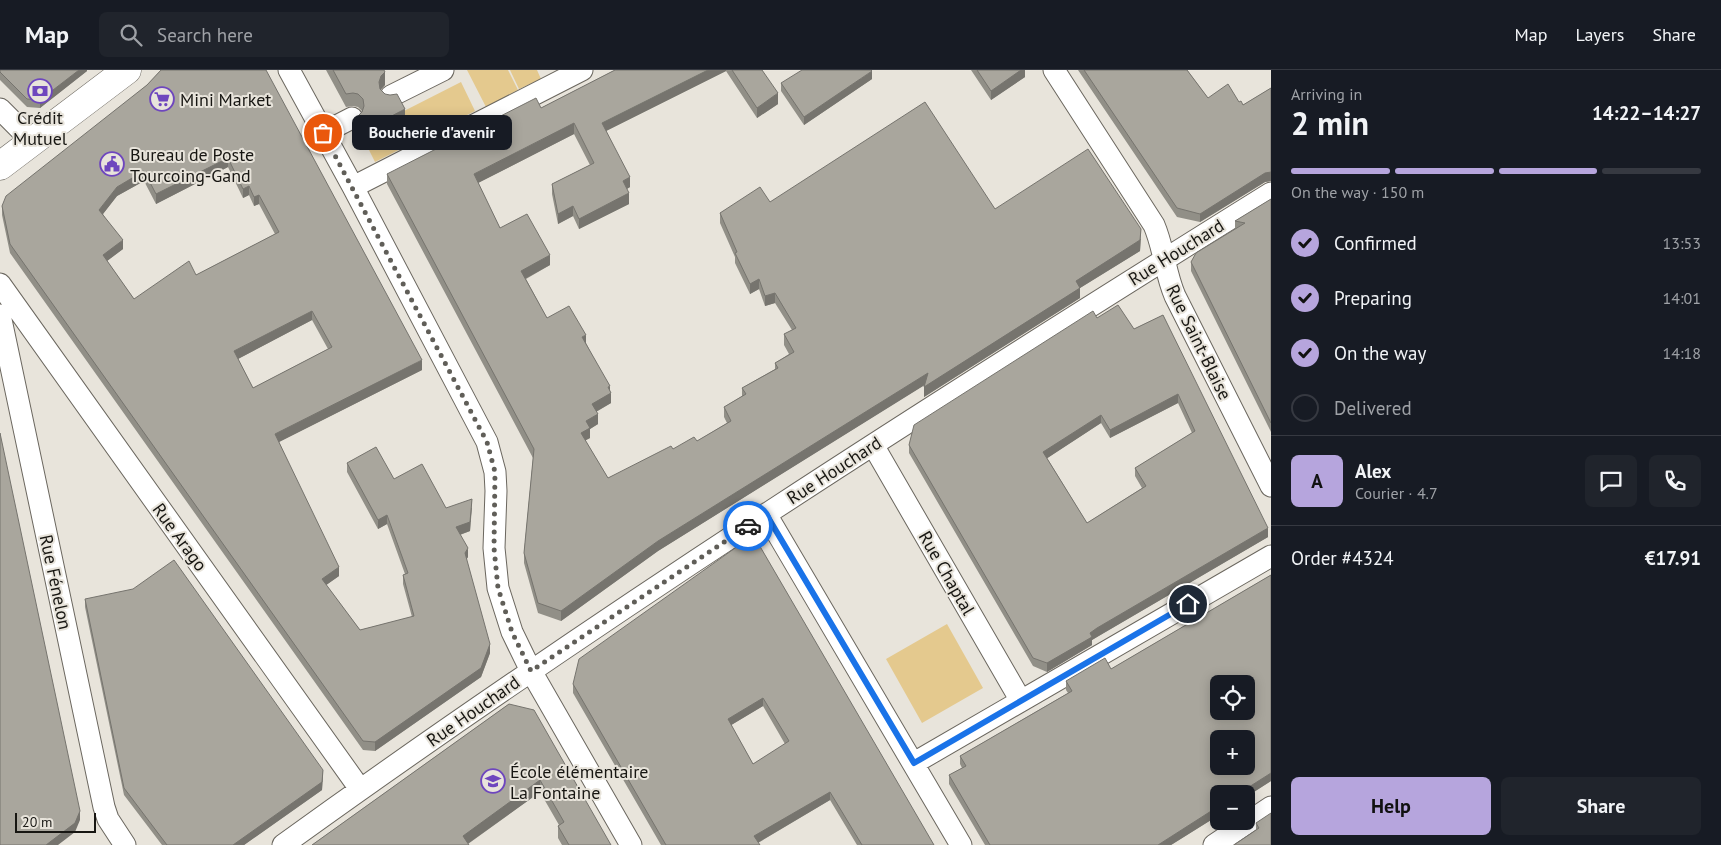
<!DOCTYPE html>
<html lang="en">
<head>
<meta charset="utf-8">
<style>
	:root { --surface:#171b24; --page:#20242c; --text:#f1f3f6; --muted:#9ea1a6; --line:#363941; --accent:#b6a5dd }
	body { margin:0; font-family:"PT Sans",sans-serif; background:var(--page); color:var(--text); height:100vh; display:flex; flex-direction:column; font-size:19px; white-space:nowrap }
	* { box-sizing:border-box; margin:0 }
	p { font-size:16px; color:var(--muted) }
	.icon { flex:none; width:28px; height:28px; fill:none; stroke:currentColor; stroke-width:2; stroke-linecap:round; stroke-linejoin:round }
	.map { position:relative; flex:1; overflow:hidden }
	.panel { display:flex; flex-direction:column; background:var(--surface); width:450px }
	.panel>* { flex:none }
	.controls { position:absolute; left:1210px; top:605px; display:grid; gap:10px }
	.controls a { display:grid; place-items:center; width:45px; height:45px; border-radius:8px; background:var(--surface); box-shadow:0 2px 12px #0003; font-size:25px }
	.scale { position:absolute; left:15px; bottom:12px; width:81px; box-sizing:border-box; padding-left:5px; border:2px solid #171612; border-top:0; font-size:14px; line-height:18px; white-space:nowrap; color:#171612; -webkit-text-stroke:4px #e8e4db; paint-order:stroke }
	.pin { position:absolute; display:grid; place-items:center; width:42px; height:42px; color:#fff; margin:-21px; border:2px solid #fff; border-radius:50%; box-shadow:0 1px 5px #0007 }
	.courier { position:absolute; display:grid; place-items:center; width:50px; height:50px; margin:-25px; border:4px solid #1a73e8; border-radius:50%; background:#fff; color:#222; box-shadow:0 1px 6px #0007 }
	.bubble { position:absolute; height:35px; border-radius:8px; background:var(--surface); box-shadow:0 2px 12px #0003; font-size:16px; font-weight:800; line-height:35px; text-align:center }
	.headline em { font-style:normal; font-weight:800 }
	.headline div { display:flex; flex-direction:column-reverse }
	.headline { display:flex; align-items:center; justify-content:space-between; height:85px; padding:0 20px }
	h1 { font-size:32px; font-weight:800; line-height:38px }
	.bar { display:grid; grid-template-columns:repeat(4,1fr); gap:8px 5px; align-content:center; height:60px; padding:0 20px }
	.bar i { height:6px; border-radius:4px; background:var(--line) }
	.bar .on { background:var(--accent) }
	.bar p { grid-column:span 4 }
	.line { display:flex; align-items:center; gap:12px; padding:0 20px; border-top:1px solid var(--line) }
	.line div { flex:1 }
	.round { display:grid; place-items:center; flex:none; width:52px; height:52px; border-radius:8px; background:var(--page) }
	ol { padding:0 20px; list-style:none }
	li { display:flex; align-items:center; gap:15px; height:55px }
	li p { margin-inline-start:auto }
	li .icon { padding:5px; border-radius:50%; background:var(--accent); color:#111; stroke-width:4 }
	li:last-child { color:var(--muted) }
	li i { width:28px; height:28px; border:2px solid var(--line); border-radius:50% }
	.cta { display:flex; gap:10px; margin-top:auto; padding:10px 20px }
	.cta a { flex:1; height:58px; border-radius:8px; background:var(--accent); color:#111; font-size:20px; font-weight:800; line-height:58px; text-align:center }
	.cta a+a { background:var(--page); color:var(--text) }
	header { display:flex; align-items:center; gap:30px; box-sizing:border-box; height:70px; padding:0 25px; background:var(--surface); border-bottom:1px solid var(--line) }
	header strong { font-size:24px }
	nav { display:flex; gap:28px; margin-inline-start:auto; font-size:18px }
	.search { width:350px; height:45px; background:var(--page); display:flex; align-items:center; gap:12px; box-sizing:border-box; padding:0 18px; border-radius:8px; color:var(--muted); font-size:19px }
	main { display:flex; flex:1; min-height:0 }
	.map>svg:first-child { display:block }
	.green { fill:#e4c98e }
	.lines { fill:none; stroke-linecap:round; stroke-linejoin:round }
	.street-casing { stroke:#6b675f; stroke-width:23 }
	.secondary-casing { stroke:#6b675f; stroke-width:29 }
	.street { stroke:#fff; stroke-width:21 }
	.secondary { stroke:#fff; stroke-width:28 }
	.wall { fill:#918f87; fill-rule:evenodd }
	.shaded-wall { fill:#76746e }
	.building { fill:#a9a69d; stroke:#76746e; fill-rule:evenodd }
	.done { stroke:#605e58; stroke-width:5; stroke-dasharray:0 9 }
	.route { stroke:#1a73e8; stroke-width:6 }
	.labels { text-anchor:middle; dominant-baseline:central; stroke-width:4; stroke-linejoin:round; paint-order:stroke }
	.poi-label { font-size:18px; fill:#171612; stroke:#e8e4db; text-anchor:start }
	.street-label { font-size:18px; fill:#171612; stroke:#e8e4db }
</style>
</head>
<body>
<header>
<strong>Map</strong>
<div class="search"><svg class="icon" aria-label="search" viewBox="0 0 24 24"><circle cx="10" cy="10" r="6"/><path d="M15 15l6 6"/></svg>Search here</div>
<nav><a>Map</a><a>Layers</a><a>Share</a></nav>
</header>
<main>
<div class="map">
<svg width="1271" height="775" viewBox="0 0 1271 775">
	<rect width="100%" height="100%" fill="#e8e4db"/>
	<path class="green" d="M467,0h41l10,20 -32,17z
		M510,0h27l4,9 -22,10z
		M461,12l14,29 -100,51 -8,-16 40,-23 -5,-11z
		M947,554l36,64 -61,35 -36,-64z"/>
	<g class="lines">
		<g class="street-casing">
			<path id="street" d="M289,0l64,117 134,255 8,30 1,19 -2,57 4,40 14,44 19,39 100,174
				M1054,0l100,155c10,23 11,48 21,71l96,190
				M391,26l52,-26
				M0,39l33,33
				M323,63l29,-15
				M353,117l229,-117
				M0,214l360,505
				M0,245l104,492 4,12 17,26
				M873,375l148,256
				M766,444l195,331
				M914,693l357,-207
				M283,775c320,-231 653,-443 988,-652
				M1214,775l57,-38"/>
		</g>
		<g class="secondary-casing">
			<path id="secondary" d="M0,96l127,-96"/>
		</g>
		<use href="#street" class="street"/>
		<use href="#secondary" class="secondary"/>
	</g>
	<path class="wall" d="M0,0h87v1l-47,37 -13,-1 -27,-27z
		M161,0l261,300 -143,72 60,134 -13,9 34,45 52,-13 -9,-33v-9l2,-1 -18,-50 -9,5 -31,-57v-9l47,16 52,29h26l-2,23 -10,4 8,22 -2,2 24,94 -9,24 -106,74 -12,-1 -353,-497 -8,-38v-9l145,-121zM228,97l15,31 6,-3 5,11 5,-2 16,30 -79,41 -62,24 -27,-38 16,-12 -20,-35 14,-18 27,-15 12,23zM312,250l16,29 -75,39 -15,-29z
		M326,0h58l1,15 -4,5 24,32 -40,21 -7,-14v-13l4,-5 -4,-4 -5,-1 -7,1z
		M615,0h147l16,34 -21,14 -31,-47 -120,60 24,56 -3,2 2,15 -50,25 -6,-13 -15,8 -6,-30v-10l38,-19 -16,-31 -96,49 22,45 50,37 -24,14 21,39 39,25 24,47 1,13 -15,9 2,12 -8,5v9l-5,2 23,38 65,-29 24,-8 30,-18 -3,-6v-10l18,-11v-8l33,-19v-6l14,-9 -5,-9v-11l8,-4 -17,-27 -10,3 -6,-17 -9,5 -15,-31v-6l-15,-34v-10l50,-11 225,7 146,30 -1,12 -60,37v10l-156,99v-12l-266,166 -97,70 -23,-8 -14,-50v-10l9,-95 -146,-274v-10l154,-66z
		M971,0h54v7l-34,23z
		M1078,0h109l21,28 31,4 4,3 28,-17v93l-6,1 -65,40 -23,-5z
		M872,9l-68,46 -23,-34v-8z
		M1271,129v233l-80,-161v-9l44,-33v-8z
		M1163,245l105,222 -171,100 -5,3v5l-45,27 -14,-6 -124,-213v-8l188,-127 37,11zM1178,333l14,30 -57,35v8l7,12 -55,35 -40,-65 54,-35 9,15z
		M745,471l189,304h-77l-27,-45 -72,43 1,2h-98l-88,-152v-9zM763,636l22,38 -32,20 -22,-39z
		M1271,505v206l-25,16v-3h-27v21l-48,30h-186l-36,-61v-9l13,-7 -2,-4v-8l108,-63 -2,-3v-9l45,-12z
		M85,529l238,178 -1,13 -78,55h-82l-38,-50 -39,-188z
		M509,634l102,141h-49l-4,-7v-12l1,-1 -19,-33 -72,52 -156,1z
		M1256,753l15,22 -15,-15z"/>
	<path class="shaded-wall" d="M79,0h8v1l-47,37v-8z
		M708,0h18v1l-124,62v-10z
		M1021,0h4v7l-34,23v-9z
		M872,1v8l-68,46v-8z
		M385,2v13l-4,4 -2,6v-13l2,-6z
		M778,23v11l-21,14v-10z
		M405,39v13l-40,21v-13z
		M574,53v11l-100,51v-11z
		M228,88v9l-72,37v-10z
		M144,101v10l-27,15 -18,23v-9l18,-23z
		M1271,102v9l-6,1 -65,40v-8l65,-41z
		M630,107v10l-7,4v-10z
		M249,116v9l-6,3v-9z
		M629,123v11l-50,25v-10z
		M259,125v9l-5,2v-9z
		M573,136v10l-15,8v-10z
		M1141,159l-1,22 -60,37v10l-156,99v-10l152,-106z
		M123,170v9l-20,15v-9z
		M550,185v10l-29,16v-10z
		M759,209v10l-9,5v-10z
		M775,223v10l-10,3v-10z
		M312,241v9l-78,41v-10z
		M586,265v10l-4,-8z
		M422,290v10l-147,74v-10z
		M928,303v10l-270,168 -97,70v-10l97,-70z
		M610,316v8l1,-1v10l-19,11v-10z
		M1178,324v9l-68,35v-8z
		M598,344v10l-8,5v9l-9,5v-10l5,-12z
		M1101,345v8l-58,38v-9z
		M472,429l-2,32 -14,5v-9z
		M387,445v9l-9,5v-9z
		M1268,458v9l-171,100 -5,3v5l-45,27v-9l50,-35z
		M468,478v9l-3,5v-9z
		M339,497v9l-17,12v-9z
		M490,574v9l-9,24 -106,74v-9z
		M763,628v8l-35,21v-8z
		M323,700l-1,20 -78,55h-11z
		M1271,703v8l-25,16v-3h-8z
		M540,710v12l-74,53 -3,-9z
		M830,722v8l-76,45v-9z
		M1219,736v9l-48,30h-13z
		M80,741v9l-5,12 -17,13h-12z"/>
	<path class="building" d="M0,0h79l-39,30 -13,-1 -27,-27z
		M161,0h105l156,290 -147,74 64,133 -17,12 38,51 54,-14 -11,-41 5,-2 -21,-58 -9,5 -31,-57 29,-16 18,32 28,-15 24,44 26,-9 -2,23 -14,5 12,21 -3,5 25,91 -9,24 -106,74 -12,-1 -353,-497 -8,-38 4,-10 141,-111zM228,88l15,31 6,-3 5,11 5,-2 20,37 -83,43 -7,-14 -55,38 -31,-44 20,-15 -24,-30 18,-23 27,-16 12,23zM312,241l20,36 -79,41 -19,-37z
		M333,0h51l1,2 -4,4 -2,6 1,7 5,5 5,1 7,-1 8,15 -40,21 -7,-14 4,-4 2,-6 -1,-7 -5,-5 -5,-1 -7,1z
		M615,0h93l-106,53 28,54 -7,4 6,12 -50,26 -6,-13 -15,8 -6,-30 42,-21 -20,-40 -100,51 26,54 27,-14 23,41 -29,16 26,47 22,-12 17,29 -4,2 28,49 -2,1 3,6 -19,11 6,10 -12,7 4,7 -9,5 27,45 63,-32 2,3 21,-12 3,4 34,-20 -7,-14 22,-13 -4,-6 36,-20 -3,-5 19,-11 -10,-18 12,-6 -21,-35 -10,3 -6,-17 -9,5 -15,-31 2,-1 -17,-39 40,-26 10,15 155,-100 70,107 93,-60 53,80 -1,11 -64,41 4,7 -156,99 4,-14 -270,168 -97,70 -23,-8 -14,-50 10,-104 -147,-275 149,-76 5,10z
		M732,0h30l16,23 -21,15z
		M802,0h69l1,1 -68,46 -23,-34z
		M977,0h44l-30,21z
		M1084,0h103l21,28 20,-14 11,18 2,-1 2,4 28,-17v84l-6,1 -65,41 -23,-6z
		M1271,129v224l-80,-161 5,-9 49,-30 -10,-2z
		M1118,235l16,24 29,-14 105,213 -171,100 -7,5 2,4 -45,26 -14,-5 -124,-213 5,-20 179,-114 4,7zM1178,324l17,37 -60,37 11,18 -59,37 -44,-71 58,-37 9,15z
		M0,363l80,378 -5,12 -29,22h-46z
		M745,471l13,2 176,302h-72l-32,-53 -76,44 6,9h-94l-93,-161 6,-25zM763,628l26,43 -36,23 -25,-45z
		M174,490l149,210 -1,12 -89,63h-66l-43,-57 -39,-189 48,-10z
		M1271,505v198l-33,21h-19v12l-61,39h-168l-41,-70 17,-9 -6,-10 112,-65 -6,-10 39,-23 6,11zM1219,614h27v27h-27zM1219,669h27v27h-27z
		M509,634l25,6 77,135h-42l-11,-19 6,-4 -24,-42 -77,56 6,9h-157z
		M1271,743v32h-37l25,-17 -3,-5z"/>
	<g class="lines">
		<path class="done" d="M323,63l164,309 8,30 -1,76 4,40 14,44 19,39 217,-145"/>
		<path class="route" d="M748,456l18,-12 148,249 274,-159"/>
	</g>
	<defs>
		<g id="bank-ring" transform="scale(1.25)"><circle r="9.5" fill="#e8e4db" stroke="#6e46be" stroke-width="1.5"/><path d="M-6-4H6V4H-6ZM0-2.3a2.3 2.3 0 1 0 0 4.6a2.3 2.3 0 1 0 0-4.6Z" fill="#6e46be"/></g>
		<g id="supermarket-ring" transform="scale(1.25)"><circle r="9.5" fill="#e8e4db" stroke="#6e46be" stroke-width="1.5"/><path d="M-6-5.5h2.5l.6 2H6L4.5 2H-2.5L-4.4-4H-6ZM-1.5 3.2a1.3 1.3 0 1 0 .1 0ZM3 3.2a1.3 1.3 0 1 0 .1 0Z" fill="#6e46be"/></g>
		<g id="civic-ring" transform="scale(1.25)"><circle r="9.5" fill="#e8e4db" stroke="#6e46be" stroke-width="1.5"/><path d="M-.6-6.5H3V-4.5H.6V-3L4-1V1h2V6H-6V1h2V-1L-.6-3ZM-1.2 2.5V6h2.4V2.5Z" fill="#6e46be"/></g>
		<g id="school-ring" transform="scale(1.25)"><circle r="9.5" fill="#e8e4db" stroke="#6e46be" stroke-width="1.5"/><path d="M0-5L7-2L0 1L-7-2ZM-4 1L0 2.5L4 1V4Q0 6-4 4Z" fill="#6e46be"/></g>
	</defs>
	<g fill-rule="evenodd">
		<use href="#bank-ring" x="40" y="21"/>
		<use href="#supermarket-ring" x="162" y="29"/>
		<use href="#civic-ring" x="112" y="94"/>
		<use href="#school-ring" x="493" y="711"/>
	</g>
	<g class="labels">
		<g class="poi-label">
			<text x="180" y="29">Mini Market</text>
			<text x="40" y="47" text-anchor="middle">Crédit<tspan x="40" dy="21">Mutuel</tspan></text>
			<text x="130" y="84">Bureau de Poste<tspan x="130" dy="21">Tourcoing-Gand</tspan></text>
			<text x="510" y="701">École élémentaire<tspan x="510" dy="21">La Fontaine</tspan></text>
		</g>
		<g class="street-label">
			<text transform="translate(1176 182) rotate(-32)">Rue Houchard</text>
			<text transform="translate(1199 272) rotate(64)">Rue Saint-Blaise</text>
			<text transform="translate(834 400) rotate(-33)">Rue Houchard</text>
			<text transform="translate(180 467) rotate(54)">Rue Arago</text>
			<text transform="translate(947 503) rotate(60)">Rue Chaptal</text>
			<text transform="translate(56 512) rotate(78)">Rue Fénelon</text>
			<text transform="translate(473 641) rotate(-35)">Rue Houchard</text>
		</g>
	</g>
</svg>
<div class="controls">
<a><svg class="icon" aria-label="locate" viewBox="0 0 24 24"><circle cx="12" cy="12" r="6"/><path d="M12 2v4M12 18v4M2 12h4M18 12h4"/></svg></a>
<a>+</a>
<a>−</a>
</div>
<div class="scale">20 m</div>
<div class="pin" style="left:323px;top:63px;background:#ea580c"><svg class="icon" aria-label="bag" viewBox="0 0 24 24"><path d="M5 8h14l-1 12H6zM9 8a3 3 0 0 1 6 0"/></svg></div>
<div class="pin" style="left:1188px;top:534px;background:#1f2937"><svg class="icon" aria-label="home" viewBox="0 0 24 24"><path d="M3 11l9-7 9 7M6 9v11h12V9"/></svg></div>
<div class="courier" style="left:748px;top:456px"><svg class="icon" aria-label="car" viewBox="0 0 24 24"><path d="M5 17H2v-5l4-1 3-4h7l3 4 3 1v5h-3M9 17h6M6 11h13"/><circle cx="7" cy="17" r="2"/><circle cx="17" cy="17" r="2"/></svg></div>
<div class="bubble" style="left:352px;top:45px;width:160px">Boucherie d'avenir</div>
</div>
<section class="panel">
<div class="headline"><div><h1>2 min</h1><p>Arriving in</p></div><em>14:22–14:27</em></div>
<div class="bar"><i class="on"></i><i class="on"></i><i class="on"></i><i></i><p>On the way · 150 m</p></div>
<ol>
<li><svg class="icon" aria-label="check" viewBox="0 0 24 24"><path d="M5 12l5 5 9-10"/></svg>Confirmed<p>13:53</p></li>
<li><svg class="icon" aria-label="check" viewBox="0 0 24 24"><path d="M5 12l5 5 9-10"/></svg>Preparing<p>14:01</p></li>
<li><svg class="icon" aria-label="check" viewBox="0 0 24 24"><path d="M5 12l5 5 9-10"/></svg>On the way<p>14:18</p></li>
<li><i></i>Delivered</li>
</ol>
<div class="line" style="height:90px"><b class="round" style="background:var(--accent);color:#111">A</b><div><b>Alex</b><p>Courier · 4.7</p></div><a class="round"><svg class="icon" aria-label="chat" viewBox="0 0 24 24"><path d="M4 5h16v11H9l-5 4z"/></svg></a><a class="round"><svg class="icon" aria-label="phone" viewBox="0 0 24 24"><path d="M5 4h4l2 5-3 2q2 4 5 5l2-3 5 2v4C11 20 4 13 5 4z"/></svg></a></div>
<div class="line" style="height:65px"><div>Order #4324</div><b>€17.91</b></div>
<div class="cta"><a>Help</a><a>Share</a></div>
</section>
</main>
</body>
</html>
